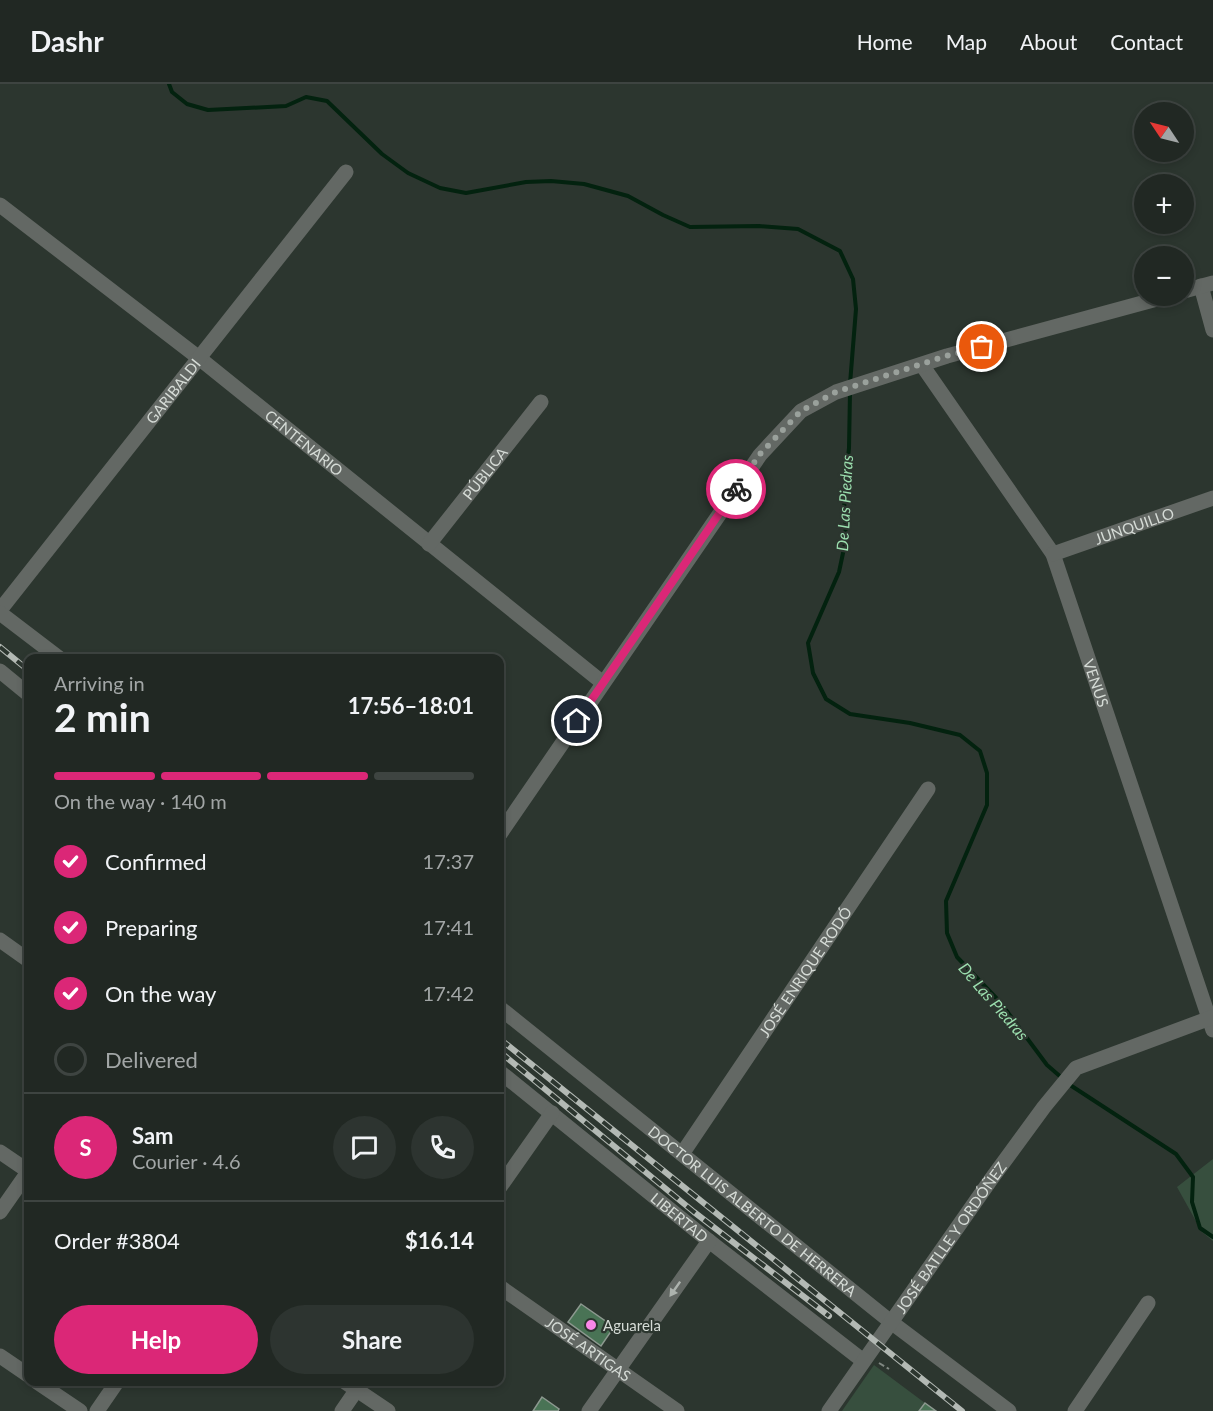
<!DOCTYPE html>
<html lang="en">
<head>
<meta charset="utf-8">
<style>
	:root { --surface:#212823; --page:#2d3430; --text:#f1f3f6; --muted:#a2a6a6; --line:#3e4441; --accent:#db2777 }
	body { margin:0; font-family:Lato,sans-serif; background:var(--page); color:var(--text); height:100vh; display:flex; flex-direction:column; font-size:22px; white-space:nowrap }
	* { box-sizing:border-box; margin:0 }
	p { font-size:20px; color:var(--muted) }
	.icon { flex:none; width:33px; height:33px; fill:none; stroke:currentColor; stroke-width:2; stroke-linecap:round; stroke-linejoin:round }
	.map { position:relative; flex:1; overflow:hidden }
	.details { position:absolute; left:24px; top:570px; width:480px; height:732px; display:flex; flex-direction:column; background:var(--surface); border-radius:12px; box-shadow:0 3px 9px #0003,0 0 0 2px var(--line) }
	.details>* { flex:none }
	.needle { width:39px; rotate:305deg }
	.buttons { position:absolute; left:1134px; top:18px; display:grid; gap:12px }
	.buttons a { display:grid; place-items:center; width:60px; height:60px; border-radius:50%; background:var(--surface); box-shadow:0 3px 9px #0003,0 0 0 2px var(--line); font-size:30px }
	.pin { position:absolute; display:grid; place-items:center; width:51px; height:51px; color:#fff; margin:-26px; border:3px solid #fff; border-radius:50%; box-shadow:0 2px 6px #0007 }
	.courier { position:absolute; display:grid; place-items:center; width:60px; height:60px; margin:-30px; border:4px solid #db2777; border-radius:50%; background:#fff; color:#222; box-shadow:0 2px 8px #0007 }
	.summary em { font-style:normal; font-weight:700 }
	.summary div { display:flex; flex-direction:column-reverse }
	.summary { display:flex; align-items:center; justify-content:space-between; height:102px; padding:0 30px }
	h1 { font-size:39px; font-weight:700; line-height:45px }
	.bar { display:grid; grid-template-columns:repeat(4,1fr); gap:9px 6px; align-content:center; height:72px; padding:0 30px }
	.bar i { height:8px; border-radius:4px; background:var(--line) }
	.bar .on { background:var(--accent) }
	.bar p { grid-column:span 4 }
	.line { display:flex; align-items:center; gap:15px; padding:0 30px; border-top:2px solid var(--line) }
	.line div { flex:1 }
	.round { display:grid; place-items:center; flex:none; width:63px; height:63px; border-radius:32px; background:var(--page) }
	ol { padding:0 30px; list-style:none }
	li { display:flex; align-items:center; gap:18px; height:66px }
	li p { margin-inline-start:auto }
	li .icon { padding:6px; border-radius:50%; background:var(--accent); color:#fff; stroke-width:4 }
	li:last-child { color:var(--muted) }
	li i { width:33px; height:33px; border:3px solid var(--line); border-radius:50% }
	.primary-button { display:flex; gap:12px; margin-top:auto; padding:12px 30px }
	.primary-button a { flex:1; height:69px; border-radius:36px; background:var(--accent); color:#fff; font-size:24px; font-weight:700; line-height:69px; text-align:center }
	.primary-button a+a { background:var(--page); color:var(--text) }
	header { display:flex; align-items:center; gap:36px; box-sizing:border-box; height:84px; padding:0 30px; background:var(--surface); border-bottom:2px solid var(--line) }
	header strong { font-size:28px }
	nav { display:flex; gap:33px; margin-inline-start:auto; font-size:21px }
	.map>svg:first-child { display:block }
	.green { fill:#374f3e }
	.lines { fill:none; stroke-linecap:round; stroke-linejoin:round }
	.stream { stroke:#03220f; stroke-width:4 }
	.building { fill:#497355; stroke:#8d9990; stroke-width:1.5 }
	.path { stroke:#808882; stroke-width:2; stroke-dasharray:6 3; stroke-linecap:butt }
	.minor { stroke:#636864; stroke-width:15 }
	.rail-casing { stroke:#b3b9b4; stroke-width:6 }
	.rail { stroke:#2c362f; stroke-width:4; stroke-dasharray:11; stroke-linecap:butt }
	.oneway { fill:#adb3ae }
	.done { stroke:#9aa19c; stroke-width:6; stroke-dasharray:0 10.8 }
	.route { stroke:#db2777; stroke-width:8 }
	.poi-dot { fill:#f987e8; stroke:#2c362f; stroke-width:2 }
	.labels { text-anchor:middle; dominant-baseline:central; stroke-width:4.5; stroke-linejoin:round; paint-order:stroke }
	.street-label { font-size:15px; fill:#d5dbd6; stroke:#2c362f }
	.poi-label { font-size:15px; fill:#d5dbd6; stroke:#2c362f; text-anchor:start }
	.water-label { font-size:16px; font-style:italic; fill:#9bdeae; stroke:#2c362f }
</style>
</head>
<body>
<header>
<strong>Dashr</strong>
<nav><a>Home</a><a>Map</a><a>About</a><a>Contact</a></nav>
</header>
<div class="map">
<svg width="1213" height="1327" viewBox="0 0 1213 1327">
	<rect width="100%" height="100%" fill="#2c362f"/>
	<path class="green" d="M1213,1075v82l-11,-9 -25,-45z
		M874,1281l51,38 -6,8h-77z"/>
	<g class="lines">
		<path class="stream" d="M169,0l3,8 15,12 21,6 78,-4 20,-9 21,4 55,53 26,19 32,15 26,5 60,-11 25,-1 33,3 44,12 35,19 27,12 69,-1 39,3 42,22 13,28 3,30 -6,75
			M850,308l-1,56 -5,49 2,42 -7,33 -31,71 5,30 13,26 24,15 60,9 50,12 20,16 7,22v32l-41,96 1,32 10,24 43,45 47,63 15,13
			M1067,999l109,71 17,23 -1,25 8,26 13,9"/>
	</g>
	<path class="building" d="M581,1220l33,23 -13,19 -33,-24z
		M542,1313l17,12 -1,2h-25z
		M925,1319l11,8h-17z"/>
	<g class="lines">
		<path class="path" d="M879,1279l10,6"/>
		<g class="minor">
			<path id="s1" d="M0,121l199,153 404,325"/>
			<path d="M1201,202l12,44"/>
			<path d="M1184,207l29,-8"/>
			<path id="s2" d="M922,281l131,189 160,476"/>
			<path id="s3" d="M429,460l112,-142"/>
			<path id="s4" d="M1053,470l160,-56"/>
			<path id="s5" d="M0,526l346,-438"/>
			<path d="M0,529l59,45"/>
			<path d="M0,587l28,23"/>
			<path d="M500,750l260,-379 41,-44 35,-19 111,-36 221,-60"/>
			<path d="M0,856l28,20"/>
			<path id="s6" d="M500,924l391,314 118,89"/>
			<path id="s7" d="M500,988l209,169 153,119"/>
			<path d="M0,1068l28,19"/>
			<path id="s8" d="M682,1070l246,-365"/>
			<path d="M500,1103l52,-74"/>
			<path d="M0,1128l28,-40"/>
			<path id="s9" d="M500,1203l177,124"/>
			<path d="M0,1272l28,19"/>
			<path d="M37,1298l43,29"/>
			<path d="M345,1298l43,29"/>
			<path d="M97,1327l20,-29"/>
			<path d="M342,1327l20,-29"/>
			<path d="M589,1327l120,-170"/>
			<path id="s10" d="M829,1327l163,-233 52,-71 32,-39 137,-51"/>
			<path d="M1075,1327l73,-108"/>
		</g>
		<g class="rail-casing">
			<path id="rail" d="M0,563l28,23
				M500,955l462,372
				M500,968l194,160 135,104"/>
		</g>
		<use href="#rail" class="rail"/>
	</g>
	<defs><path id="oneway-solid" d="M-6-.8H1V-3.2L6.5 0L1 3.2V.8H-6Z" transform="scale(1.5)"/></defs>
	<use class="oneway" href="#oneway-solid" transform="translate(675 1205) rotate(125)"/>
	<g class="lines">
		<path class="done" d="M736,405l24,-35 41,-43 35,-19 110,-36 36,-9"/>
		<path class="route" d="M577,637l159,-232"/>
	</g>
	<circle class="poi-dot" cx="591" cy="1241" r="6"/>
	<g class="labels">
		<g class="street-label">
			<text stroke="none"><textPath href="#s5" startOffset="279">GARIBALDI</textPath></text>
			<text stroke="none"><textPath href="#s1" startOffset="386">CENTENARIO</textPath></text>
			<text stroke="none"><textPath href="#s3" startOffset="90">PÚBLICA</textPath></text>
			<text stroke="none"><textPath href="#s4" startOffset="86">JUNQUILLO</textPath></text>
			<text stroke="none"><textPath href="#s2" startOffset="366">VENUS</textPath></text>
			<text stroke="none"><textPath href="#s8" startOffset="220">JOSÉ ENRIQUE RODÓ</textPath></text>
			<text stroke="none"><textPath href="#s6" startOffset="324">DOCTOR LUIS ALBERTO DE HERRERA</textPath></text>
			<text stroke="none"><textPath href="#s7" startOffset="231">LIBERTAD</textPath></text>
			<text stroke="none"><textPath href="#s10" startOffset="212">JOSÉ BATLLE Y ORDÓÑEZ</textPath></text>
			<text stroke="none"><textPath href="#s9" startOffset="108">JOSÉ ARTIGAS</textPath></text>
		</g>
		<g class="poi-label">
			<text x="603" y="1241">Aguarela</text>
		</g>
		<g class="water-label">
			<text transform="translate(844 419) rotate(-87)">De Las Piedras</text>
			<text transform="translate(994 917) rotate(49)">De Las Piedras</text>
		</g>
	</g>
</svg>
<div class="buttons">
<a><svg class="needle" viewBox="-14 -14 28 28"><path d="M0-13l5 13h-10z" fill="#e53935"/><path d="M0 13l5-13h-10z" fill="#a2a6a6"/></svg></a>
<a>+</a>
<a>−</a>
</div>
<div class="pin" style="left:982px;top:263px;background:#ea580c"><svg class="icon" aria-label="bag" viewBox="0 0 24 24"><path d="M5 8h14l-1 12H6zM9 8a3 3 0 0 1 6 0"/></svg></div>
<div class="pin" style="left:577px;top:637px;background:#1f2937"><svg class="icon" aria-label="home" viewBox="0 0 24 24"><path d="M3 11l9-7 9 7M6 9v11h12V9"/></svg></div>
<div class="courier" style="left:736px;top:405px"><svg class="icon" aria-label="bike" viewBox="0 0 24 24"><circle cx="6" cy="16" r="4"/><circle cx="18" cy="16" r="4"/><path d="M6 16l4-8h5l3 8M10 8l3 8H6M13 5h3"/></svg></div>
<section class="details">
<div class="summary"><div><h1>2 min</h1><p>Arriving in</p></div><em>17:56–18:01</em></div>
<div class="bar"><i class="on"></i><i class="on"></i><i class="on"></i><i></i><p>On the way · 140 m</p></div>
<ol>
<li><svg class="icon" aria-label="check" viewBox="0 0 24 24"><path d="M5 12l5 5 9-10"/></svg>Confirmed<p>17:37</p></li>
<li><svg class="icon" aria-label="check" viewBox="0 0 24 24"><path d="M5 12l5 5 9-10"/></svg>Preparing<p>17:41</p></li>
<li><svg class="icon" aria-label="check" viewBox="0 0 24 24"><path d="M5 12l5 5 9-10"/></svg>On the way<p>17:42</p></li>
<li><i></i>Delivered</li>
</ol>
<div class="line" style="height:108px"><b class="round" style="background:var(--accent);color:#fff">S</b><div><b>Sam</b><p>Courier · 4.6</p></div><a class="round"><svg class="icon" aria-label="chat" viewBox="0 0 24 24"><path d="M4 5h16v11H9l-5 4z"/></svg></a><a class="round"><svg class="icon" aria-label="phone" viewBox="0 0 24 24"><path d="M5 4h4l2 5-3 2q2 4 5 5l2-3 5 2v4C11 20 4 13 5 4z"/></svg></a></div>
<div class="line" style="height:78px"><div>Order #3804</div><b>$16.14</b></div>
<div class="primary-button"><a>Help</a><a>Share</a></div>
</section>
</div>
</body>
</html>
